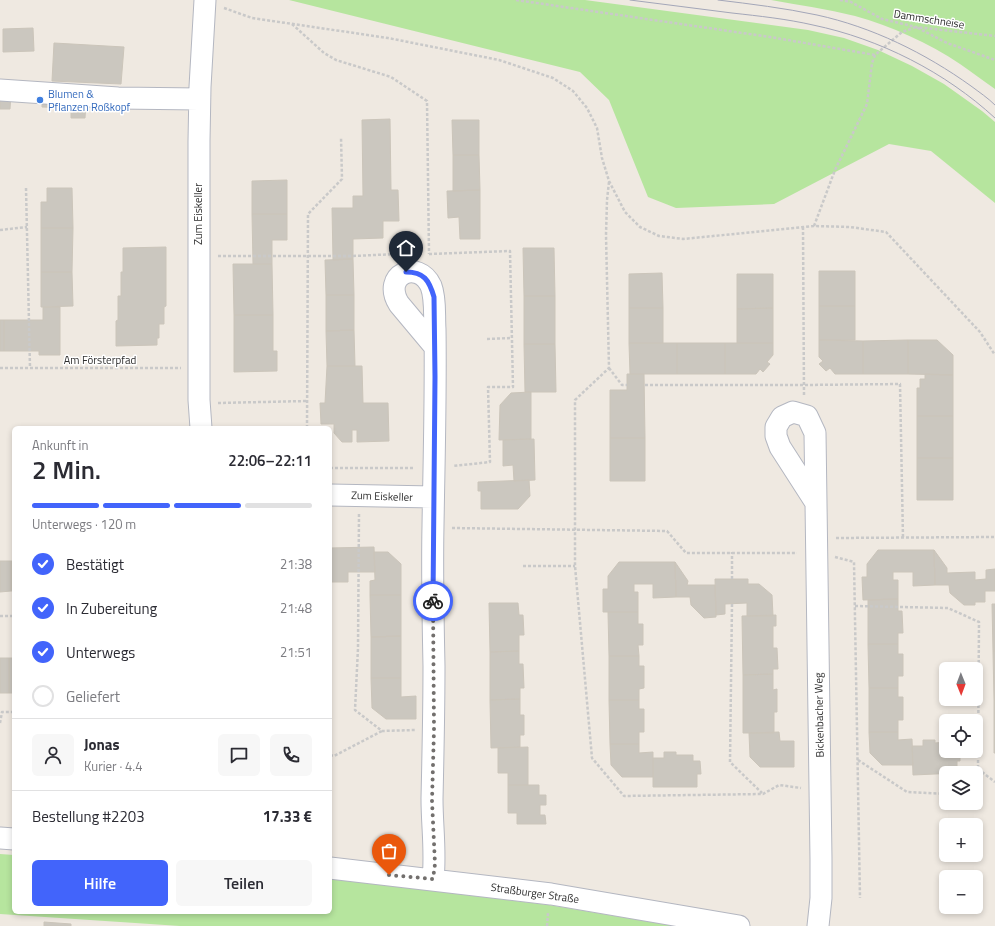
<!DOCTYPE html>
<html lang="de">
<head>
<meta charset="utf-8">
<style>
	:root { --surface:#fff; --page:#f7f7f7; --text:#2b2b33; --muted:#7c7c81; --line:#e1e1e2; --accent:#4264fb }
	body { margin:0; font-family:"Titillium Web",sans-serif; background:var(--page); color:var(--text); height:100vh; display:flex; flex-direction:column; font-size:15px; white-space:nowrap }
	* { box-sizing:border-box; margin:0 }
	p { font-size:13px; color:var(--muted) }
	.icon { flex:none; width:22px; height:22px; fill:none; stroke:currentColor; stroke-width:2; stroke-linecap:round; stroke-linejoin:round }
	.map { position:relative; flex:1; overflow:hidden }
	.panel { position:absolute; left:12px; top:426px; width:320px; height:488px; display:flex; flex-direction:column; background:var(--surface); border-radius:6px; box-shadow:0 2px 6px #0003 }
	.panel>* { flex:none }
	.needle { width:26px; rotate:179deg }
	.buttons { position:absolute; left:939px; top:662px; display:grid; gap:8px }
	.buttons a { display:grid; place-items:center; width:44px; height:44px; border-radius:6px; background:var(--surface); box-shadow:0 2px 6px #0003; font-size:20px }
	.pin { position:absolute; display:grid; place-items:center; width:34px; height:34px; color:#fff; margin:-41px -17px; border-radius:50% 50% 50% 0; rotate:-45deg; box-shadow:0 0 4px #0007 }
	.pin .icon { rotate:45deg }
	.courier { position:absolute; display:grid; place-items:center; width:40px; height:40px; margin:-20px; border:3px solid #4264fb; border-radius:50%; background:#fff; color:#222; box-shadow:0 1px 5px #0007 }
	.headline em { font-style:normal; font-weight:600 }
	.headline div { display:flex; flex-direction:column-reverse }
	.headline { display:flex; align-items:center; justify-content:space-between; height:68px; padding:0 20px }
	h1 { font-size:26px; font-weight:600; line-height:30px }
	.bar { display:grid; grid-template-columns:repeat(4,1fr); gap:6px 4px; align-content:center; height:48px; padding:0 20px }
	.bar i { height:5px; border-radius:3px; background:var(--line) }
	.bar .active { background:var(--accent) }
	.bar p { grid-column:span 4 }
	.line { display:flex; align-items:center; gap:10px; padding:0 20px; border-top:1px solid var(--line) }
	.line div { flex:1 }
	.round { display:grid; place-items:center; flex:none; width:42px; height:42px; border-radius:6px; background:var(--page) }
	ol { padding:0 20px; list-style:none }
	li { display:flex; align-items:center; gap:12px; height:44px }
	li p { margin-inline-start:auto }
	li .icon { padding:4px; border-radius:50%; background:var(--accent); color:#fff; stroke-width:4 }
	li:last-child { color:var(--muted) }
	li i { width:22px; height:22px; border:2px solid var(--line); border-radius:50% }
	.primary-button { display:flex; gap:8px; margin-top:auto; padding:8px 20px }
	.primary-button a { flex:1; height:46px; border-radius:6px; background:var(--accent); color:#fff; font-size:16px; font-weight:600; line-height:46px; text-align:center }
	.primary-button a+a { background:var(--page); color:var(--text) }
	.map>svg:first-child { display:block }
	.green { fill:#b6e59e }
	.building { fill:#cbc7bf; stroke:#cbc5ba }
	.lines { fill:none; stroke-linecap:round; stroke-linejoin:round }
	.minor-casing { stroke:#b4b7c1; stroke-width:23 }
	.path { stroke:#c9c9c9; stroke-width:2.5; stroke-dasharray:3 2; stroke-linecap:butt }
	.minor { stroke:#fff; stroke-width:21 }
	.tram { stroke:#a3a6b8; stroke-width:1 }
	.done { stroke:#726f6d; stroke-width:4; stroke-dasharray:0 7.2 }
	.route { stroke:#4264fb; stroke-width:5 }
	.shop-dot { fill:#3f7fe0; stroke:#fff; stroke-width:1.5 }
	.labels { text-anchor:middle; dominant-baseline:central; stroke-width:3; stroke-linejoin:round; paint-order:stroke }
	.street-label { font-size:11px; fill:#2e2e2e; stroke:#fff }
	.shop-label { font-size:11px; fill:#366cbe; stroke:#fff; text-anchor:start }
</style>
</head>
<body>
<div class="map">
<svg width="995" height="926" viewBox="0 0 995 926">
	<rect width="100%" height="100%" fill="#efe9e1"/>
	<path class="green" d="M289,0h296l223,30 36,8 34,12 34,16 32,18 38,27 13,11v81l-64,-52 -42,-7 -115,60 -98,4 -28,-11 -39,-97 -29,-28z
		M771,0h224v89c-12,-8 -23,-17 -35,-25 -31,-21 -69,-38 -105,-48 -28,-7 -56,-11 -84,-16z
		M0,854l14,1v57h316v-34l219,27 126,21h-495l-180,-12z"/>
	<path class="building" d="M33,28l1,23 -31,1v-23z
		M54,43l70,4 -3,37 -69,-3z
		M0,93h11l-1,16h-10z
		M42,100l44,2 -1,16h-14v-10l-29,-1z
		M390,119l1,71h7l1,31h-16v17l-30,1v20l-20,1 -1,-52h21v-12h10l-1,-76z
		M452,120h27v35h-26z
		M453,155h26l1,35 -27,1z
		M287,180v34h-35v-33z
		M47,188h25l1,40h-32v-26h6z
		M480,190v49h-20l-1,-22 -11,1 -1,-27z
		M252,214h35v26h-15v24h-19z
		M41,228h32l-1,44h-31z
		M166,247v59l-2,1v17h-5v14h-2v7l-41,1v-25l2,-1v-24h3v-24h2v-24z
		M523,248h31l1,48h-31z
		M353,259l1,36h-28l-1,-35z
		M233,264h39l1,51h-39z
		M819,271h36v35h-36z
		M41,272h31l1,34 -32,1z
		M662,273l1,35h-34v-34z
		M737,274h36v34l-36,1z
		M326,295h28v35l-28,1z
		M524,296h31v48h-31z
		M819,306h36v34h-36z
		M43,307h17v48h-21v-4h-35v-31h39z
		M629,308h34v35h-34z
		M773,308v35h-36v-34z
		M234,315h39v36h4v20l-43,1z
		M0,320h4v31h-4z
		M354,330l1,36h-28l-1,-35z
		M819,340l44,1v33h-28l-5,-6 -4,3 -7,-7 4,-3 -4,-4z
		M908,340h29l16,15v20l-45,-1z
		M908,340v34h-45v-33z
		M629,343h48v31h-47z
		M677,343h48v31h-48z
		M725,343h48v12l-6,7 3,2 -7,8 -3,-3 -4,5h-31z
		M524,344h31l1,48h-31z
		M327,366h35l1,37h25l1,38 -32,1v-12h-5v12h-10l-8,-9v-9h-13l-1,-21h5z
		M627,374h17l1,64h-35v-48h17z
		M925,374l28,1v41h-36v-28h3v-9h5z
		M531,392v47l-32,1 1,-35 11,-12z
		M917,416h36v42h-36z
		M610,438h35v43h-35z
		M534,439l1,41 -21,1 -1,-16 -10,1v-26z
		M917,458h36v42h-36z
		M529,480l1,16 -12,13h-37v-18h-3v-9z
		M374,547l1,25h-27v10h-18v-34z
		M878,550h56l1,35 -22,1v-14h-20v8h5v19l-35,1 -1,-23h5v-13z
		M934,550l13,18v5l28,-1v8l11,-1v-9l9,-1v22h-10v11h-10v3h-11l-14,-12 -1,-8h-14z
		M374,552h14l13,12v31h-31v-14l5,-1z
		M0,561h11v30l-11,1z
		M11,561h3v30h-3z
		M619,562h56l1,35 -23,1v-14h-19v8h4v20h-35v-23h5v-13z
		M675,562l13,19 -1,4h28l1,32 -12,1 -13,-13 -1,-8h-14z
		M715,579h33v5h11l13,11 1,21h-26v-13l-22,1v10l-9,1z
		M370,595h31v41l-30,1z
		M898,599v12h4l1,22h-5v11h-30v-44z
		M489,603h29l1,12h4l1,20h-5v16l-29,1z
		M992,604h3v47h-2z
		M608,612h30v12h5v21h-5l1,11h-30z
		M776,615v11h-3v22h4l1,21h-5v5l-30,1 -1,-59z
		M401,636v42h-30v-41z
		M868,644h30v10h5v22h-5v12h-29z
		M519,651v13h4l1,24h-4v11l-30,1v-48z
		M993,651h2v49h-1z
		M609,656h30v10h5v22l-5,1v11h-30z
		M0,658h9v35h-9z
		M9,658h5v35h-5z
		M773,674v16l4,-1v23h-3v21h-31v-58z
		M371,678h30v19l15,-1v23h-30l-14,-11z
		M869,688h29v9h5v23h-5v12h-29z
		M520,699v16h4v20h-4v12l-29,1 -1,-48z
		M609,700h30v9h5v23h-5v12h-29z
		M994,700h1v53h-1z
		M779,732l1,9h14v26h-34l-10,-10 -1,-24z
		M869,732h29v8l14,-1 1,26h-31l-12,-12z
		M923,740h12v3l11,-1v9h14v10h-3v12l-44,2 -1,-29h11z
		M610,744h29v9l14,-1v25h-31l-11,-12z
		M528,747v38h-20v-12h-10v-25z
		M664,752h12v3h17v6h7l1,13h-4v13h-44v-29h11z
		M508,785h31v10h7v10h-6v10h5l1,9h-29v-11h-9z
		M44,922l27,2v2h-27z"/>
	<g class="lines">
		<g class="minor-casing">
			<path id="minor" d="M0,90l118,8 81,1
				M201,428l-2,-28v-259l1,-54 5,-87
				M330,495l103,2
				M816,503l-36,-56 -4,-11v-9l6,-10 11,-5 14,4 8,17 1,70 5,356v39l-3,28
				M0,838l14,1
				M330,868l221,26 188,32
				M433,879c3,-26 -1,-53 -1,-80 1,-44 2,-89 2,-133 -1,-47 -2,-94 -1,-140 1,-66 3,-132 2,-197 -1,-14 1,-30 -4,-43 -13,-28 -50,-11 -32,18l36,43"/>
		</g>
		<path class="path" d="M516,0l254,37 105,18
			M840,0l11,2 31,17 34,8 79,9
			M224,8l28,10 136,20 111,22 54,18 20,13 14,17 10,20 5,30 7,23 16,31 15,15 19,9 24,3 131,-13 36,1 36,5 94,100 15,23
			M292,24l32,29 12,7 55,17 36,24 2,153
			M609,182l-2,18 -1,35 3,133 -34,32v166l17,192 32,38 139,-2 16,-9 22,3
			M26,188l4,180
			M814,226l21,-56 32,-66 5,-41 3,-8 27,-23 14,-5 31,16 48,17
			M803,227l1,168
			M0,230l27,-3
			M429,254l81,-3 3,136h-25l2,75 -37,4
			M218,256h135l44,-2
			M487,339l24,-1
			M0,368h181
			M609,368l13,17h5
			M645,385h159l96,-1 3,154
			M218,403l89,-2
			M307,428l1,-214 34,-35 -1,-42
			M330,468h84
			M359,514l-1,134 -3,62 27,21 33,-1
			M452,528l215,3 19,22h111
			M836,538l159,-1
			M835,557l19,5 6,336
			M523,566h52
			M732,579v-27
			M732,604l-2,158 32,31
			M855,606l93,2 31,14 -1,147
			M0,616h14
			M0,723l2,-11h12
			M330,755l4,1 48,-25
			M858,760l49,32 39,2
			M975,773l3,-4 17,13
			M547,926l1,-13"/>
		<use href="#minor" class="minor"/>
		<path class="tram" d="M630,0c34,4 68,9 102,13 27,3 55,6 81,12 67,14 132,47 182,93
			M718,0c33,4 66,8 99,15 55,12 108,38 154,71 8,6 17,12 24,19"/>
	</g>
	<g class="lines">
		<path class="done" d="M389,875l44,4 2,-15 -3,-63 2,-72 -1,-128"/>
		<path class="route" d="M406,272c18,0 23,8 28,25l1,80 -2,224"/>
	</g>
	<circle class="shop-dot" cx="40" cy="100" r="4"/>
	<g class="labels">
		<g class="street-label">
			<text transform="translate(929 19) rotate(9)">Dammschneise</text>
			<text transform="translate(198 214) rotate(-90)">Zum Eiskeller</text>
			<text x="100" y="360">Am Försterpfad</text>
			<text transform="translate(382 496) rotate(2)">Zum Eiskeller</text>
			<text transform="translate(819 715) rotate(-91)">Bickenbacher Weg</text>
			<text transform="translate(535 893) rotate(8)">Straßburger Straße</text>
		</g>
		<g class="shop-label">
			<text x="48" y="94">Blumen &amp;<tspan x="48" dy="13">Pflanzen Roßkopf</tspan></text>
		</g>
	</g>
</svg>
<div class="buttons">
<a><svg class="needle" viewBox="-14 -14 28 28"><path d="M0-13l5 13h-10z" fill="#e53935"/><path d="M0 13l5-13h-10z" fill="#7c7c81"/></svg></a>
<a><svg class="icon" aria-label="locate" viewBox="0 0 24 24"><circle cx="12" cy="12" r="6"/><path d="M12 2v4M12 18v4M2 12h4M18 12h4"/></svg></a>
<a><svg class="icon" aria-label="layers" viewBox="0 0 24 24"><path d="M12 4l9 5-9 5-9-5zM3 14l9 5 9-5"/></svg></a>
<a>+</a>
<a>−</a>
</div>
<div class="pin" style="left:389px;top:875px;background:#ea580c"><svg class="icon" aria-label="bag" viewBox="0 0 24 24"><path d="M5 8h14l-1 12H6zM9 8a3 3 0 0 1 6 0"/></svg></div>
<div class="pin" style="left:406px;top:272px;background:#1f2937"><svg class="icon" aria-label="home" viewBox="0 0 24 24"><path d="M3 11l9-7 9 7M6 9v11h12V9"/></svg></div>
<div class="courier" style="left:433px;top:601px"><svg class="icon" aria-label="bike" viewBox="0 0 24 24"><circle cx="6" cy="16" r="4"/><circle cx="18" cy="16" r="4"/><path d="M6 16l4-8h5l3 8M10 8l3 8H6M13 5h3"/></svg></div>
<section class="panel">
<div class="headline"><div><h1>2 Min.</h1><p>Ankunft in</p></div><em>22:06–22:11</em></div>
<div class="bar"><i class="active"></i><i class="active"></i><i class="active"></i><i></i><p>Unterwegs · 120 m</p></div>
<ol>
<li><svg class="icon" aria-label="check" viewBox="0 0 24 24"><path d="M5 12l5 5 9-10"/></svg>Bestätigt<p>21:38</p></li>
<li><svg class="icon" aria-label="check" viewBox="0 0 24 24"><path d="M5 12l5 5 9-10"/></svg>In Zubereitung<p>21:48</p></li>
<li><svg class="icon" aria-label="check" viewBox="0 0 24 24"><path d="M5 12l5 5 9-10"/></svg>Unterwegs<p>21:51</p></li>
<li><i></i>Geliefert</li>
</ol>
<div class="line" style="height:72px"><a class="round"><svg class="icon" aria-label="person" viewBox="0 0 24 24"><circle cx="12" cy="8" r="4"/><path d="M4 21q1-7 8-7t8 7"/></svg></a><div><b>Jonas</b><p>Kurier · 4.4</p></div><a class="round"><svg class="icon" aria-label="chat" viewBox="0 0 24 24"><path d="M4 5h16v11H9l-5 4z"/></svg></a><a class="round"><svg class="icon" aria-label="phone" viewBox="0 0 24 24"><path d="M5 4h4l2 5-3 2q2 4 5 5l2-3 5 2v4C11 20 4 13 5 4z"/></svg></a></div>
<div class="line" style="height:52px"><div>Bestellung #2203</div><b>17.33 €</b></div>
<div class="primary-button"><a>Hilfe</a><a>Teilen</a></div>
</section>
</div>
</body>
</html>
